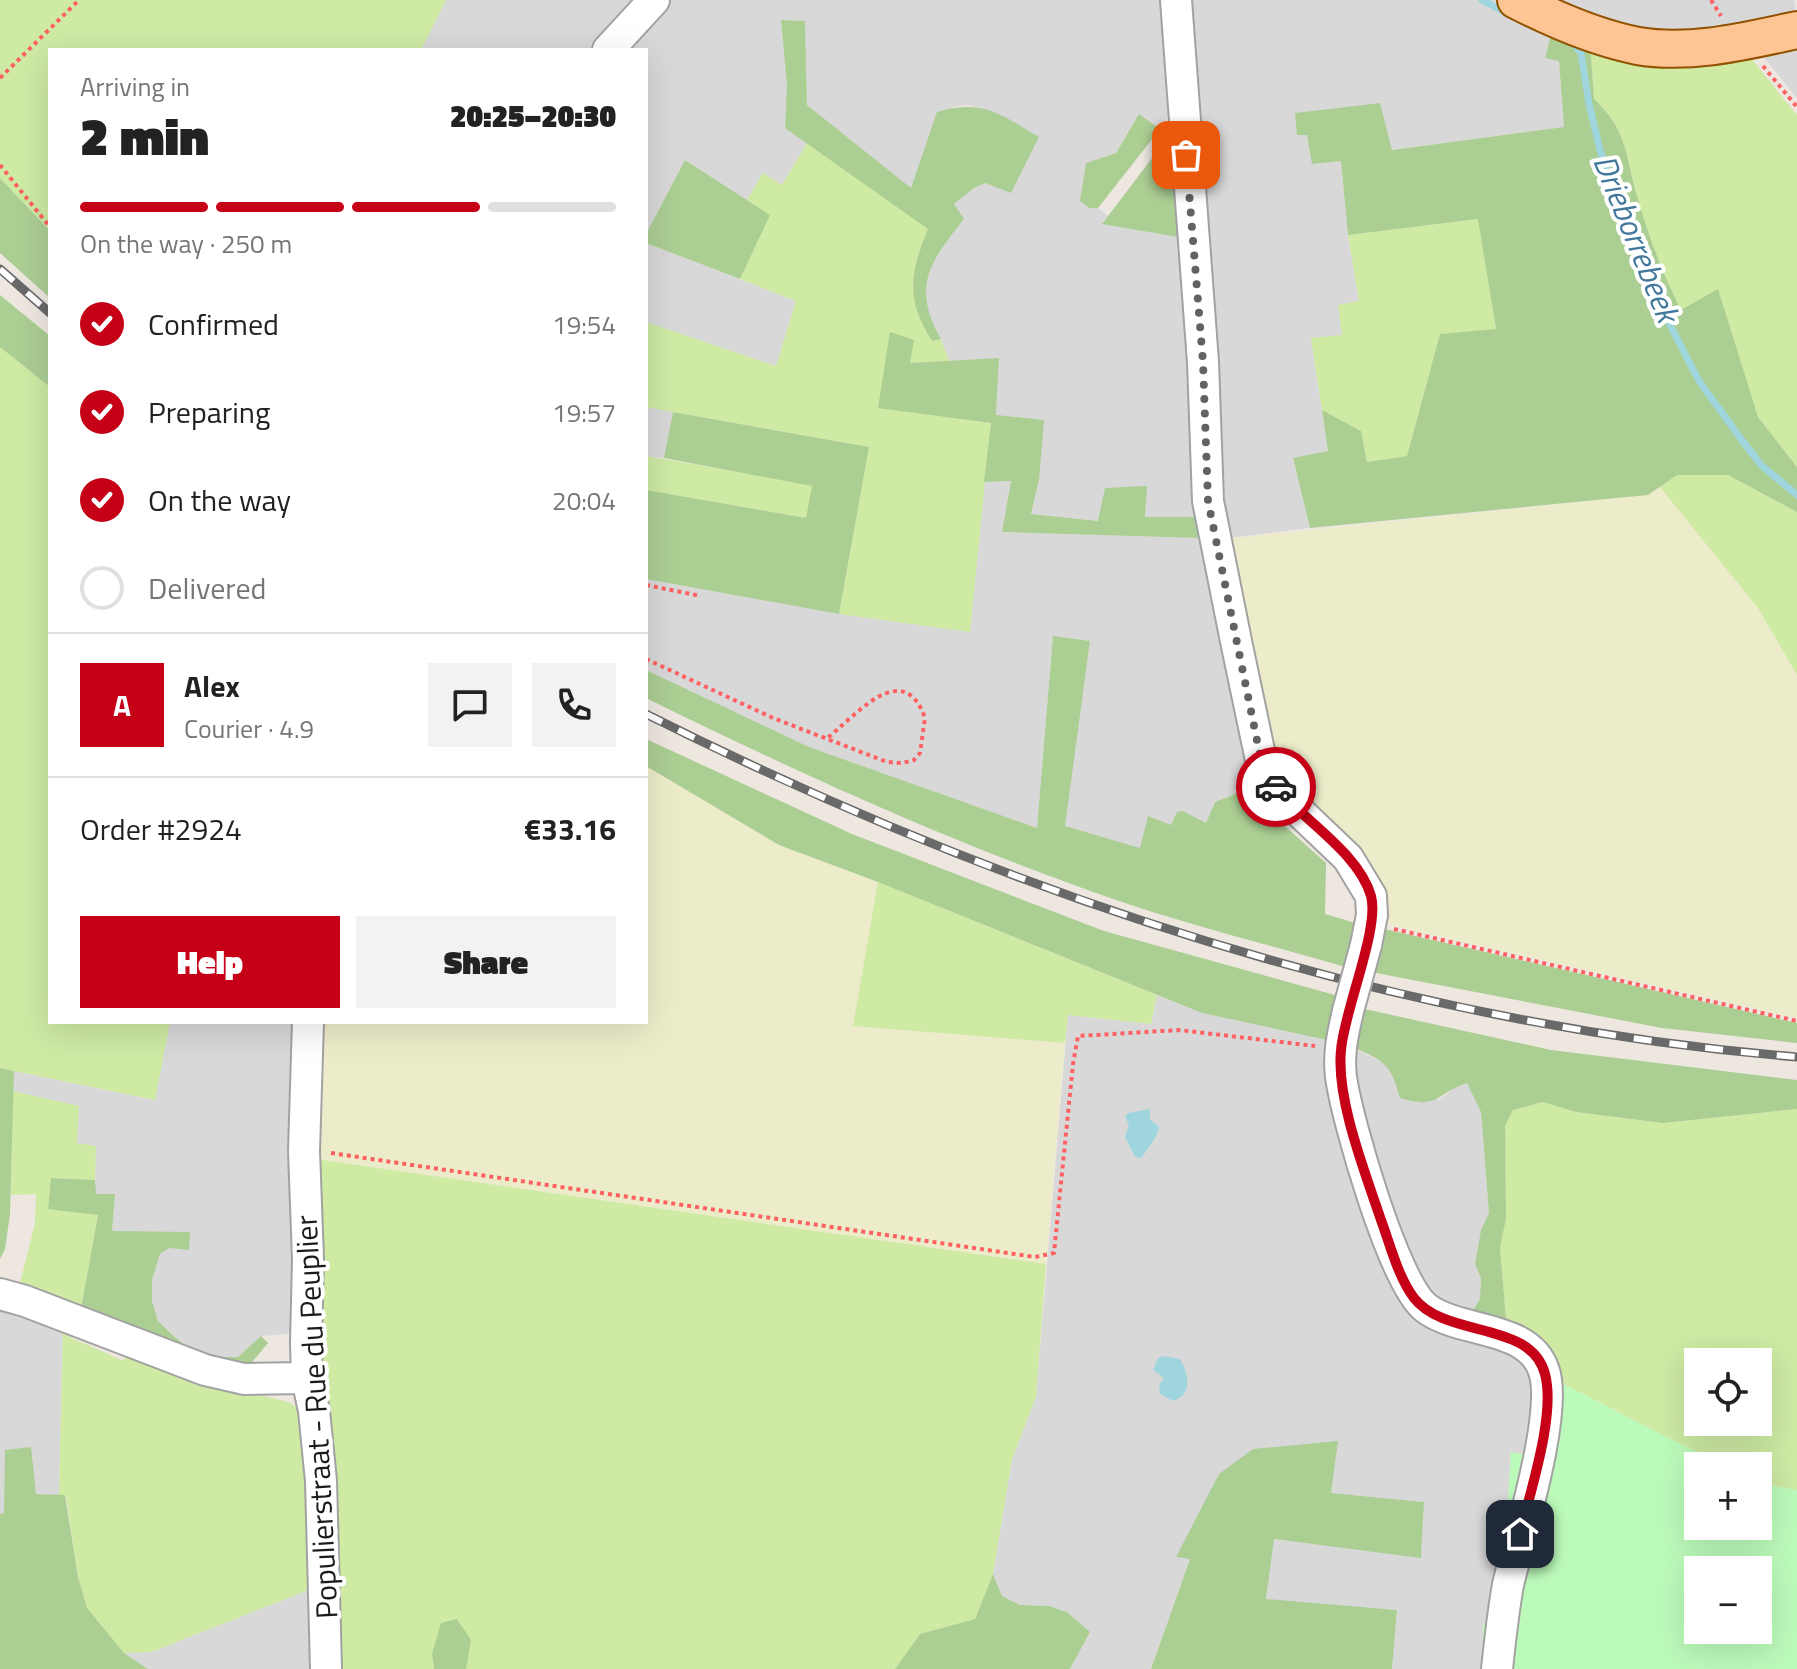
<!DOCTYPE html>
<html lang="en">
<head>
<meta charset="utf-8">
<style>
	:root { --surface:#fff; --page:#f2f2f2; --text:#222; --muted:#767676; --line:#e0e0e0; --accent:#c60016 }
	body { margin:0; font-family:"Titillium Web",sans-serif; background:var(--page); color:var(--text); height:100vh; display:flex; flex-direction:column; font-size:30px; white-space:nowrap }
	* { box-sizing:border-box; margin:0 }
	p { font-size:26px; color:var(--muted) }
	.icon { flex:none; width:44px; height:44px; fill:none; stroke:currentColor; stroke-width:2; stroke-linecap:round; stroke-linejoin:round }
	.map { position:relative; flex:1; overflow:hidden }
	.drawer { position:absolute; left:48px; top:48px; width:600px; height:976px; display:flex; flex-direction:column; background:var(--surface); border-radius:0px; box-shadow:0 8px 32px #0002 }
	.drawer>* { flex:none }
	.controls { position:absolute; left:1684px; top:1348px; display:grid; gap:16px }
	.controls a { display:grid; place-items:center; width:88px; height:88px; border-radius:0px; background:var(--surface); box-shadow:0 8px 32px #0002; font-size:40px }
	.pin { position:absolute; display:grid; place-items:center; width:68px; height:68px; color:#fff; margin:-34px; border-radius:16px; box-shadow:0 4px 12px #0006 }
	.courier { position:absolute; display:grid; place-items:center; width:80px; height:80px; margin:-40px; border:6px solid #c60016; border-radius:50%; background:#fff; color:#222; box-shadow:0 2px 10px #0007 }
	.headline em { font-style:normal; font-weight:800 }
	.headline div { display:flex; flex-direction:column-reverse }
	.headline { display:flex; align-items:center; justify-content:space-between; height:136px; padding:0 32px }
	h1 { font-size:52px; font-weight:800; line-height:60px }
	.bar { display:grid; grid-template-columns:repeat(4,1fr); gap:12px 8px; align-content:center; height:96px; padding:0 32px }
	.bar i { height:10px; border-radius:6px; background:var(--line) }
	.bar .current { background:var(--accent) }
	.bar p { grid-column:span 4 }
	.line { display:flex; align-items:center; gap:20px; padding:0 32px; border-top:2px solid var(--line) }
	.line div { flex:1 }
	.round { display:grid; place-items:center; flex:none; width:84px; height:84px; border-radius:0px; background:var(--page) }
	ol { padding:0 32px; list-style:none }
	li { display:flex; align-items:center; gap:24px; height:88px }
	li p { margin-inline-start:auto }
	li .icon { padding:8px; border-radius:50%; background:var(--accent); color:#fff; stroke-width:4 }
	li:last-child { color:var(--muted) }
	li i { width:44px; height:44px; border:4px solid var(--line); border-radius:50% }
	.primary-button { display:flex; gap:16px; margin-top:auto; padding:16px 32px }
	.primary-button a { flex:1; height:92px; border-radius:0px; background:var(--accent); color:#fff; font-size:32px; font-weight:800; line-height:92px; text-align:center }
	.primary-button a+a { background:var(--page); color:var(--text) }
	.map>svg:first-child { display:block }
	.residential { fill:#d9d8d8 }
	.farmland { fill:#edecca }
	.grass { fill:#ceeaa3; fill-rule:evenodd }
	.forest { fill:#abce93 }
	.park { fill:#bcfaba; fill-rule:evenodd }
	.water { fill:#9fd6dd }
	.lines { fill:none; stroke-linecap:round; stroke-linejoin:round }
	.stream { stroke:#9fd6dd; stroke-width:7 }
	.minor-casing { stroke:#a2a2a2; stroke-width:34 }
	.major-casing { stroke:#925200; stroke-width:40 }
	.path { stroke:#fd6162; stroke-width:4; stroke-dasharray:4 4; stroke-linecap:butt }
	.minor { stroke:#fff; stroke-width:30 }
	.major { stroke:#fec594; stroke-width:36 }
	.rail-casing { stroke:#696969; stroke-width:9 }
	.rail { stroke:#fff; stroke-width:6; stroke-dasharray:18; stroke-linecap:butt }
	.minor-bridge-casing { stroke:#a2a2a2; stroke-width:34; stroke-linecap:butt }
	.minor-bridge { stroke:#fff; stroke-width:30 }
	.done { stroke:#646260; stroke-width:8; stroke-dasharray:0 14.4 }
	.route { stroke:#c60016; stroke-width:10 }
	.labels { text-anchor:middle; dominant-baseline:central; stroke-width:8; stroke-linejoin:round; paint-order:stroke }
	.street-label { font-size:30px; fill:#1b1b1b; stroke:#fff }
	.water-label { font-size:32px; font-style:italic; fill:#41789c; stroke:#fff }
</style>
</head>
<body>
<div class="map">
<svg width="1797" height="1669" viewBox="0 0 1797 1669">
	<rect width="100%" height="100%" fill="#ede7e0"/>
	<path class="residential" d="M446,0h197l-45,50h-177z
		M670,0h497l4,110 -11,19 -21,-15 -23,39 -30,10 3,45h9l10,8 -6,7 82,15 18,279h-57l1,-31 -47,35 -68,-7 8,-34 -43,-65 3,-57 -50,3 -8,-22 -12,-22 -4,-25 4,-23 16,-26 9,-39 20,-16 11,-5 -6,-75 -12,-3 -13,2 -42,82 -105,-84 -2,-84 -23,-1 5,64 -2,43 22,16 -25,42 -19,-12 -16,27 -62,-40 -39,74v-184h-21z
		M1184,0h311l58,27 -8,31 14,2 5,67 -173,23 -11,-47 -83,32 10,-1 34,27 7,74 11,66 -17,34 -31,4 17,112 -35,8 17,69 -87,11z
		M1540,0h254l3,16 -135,26z
		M1797,39v59l-40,-49z
		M646,243l150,58 -20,66 -130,-45z
		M646,407l27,5 -9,46 -18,-2z
		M1011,481l-9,51 197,6 60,265 -6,5 -15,-15 -23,9 -9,21 -35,2 -30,24 -77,-23 26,-185 -37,-5 -16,192 -228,-81 -163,-76v-92l193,35 130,17 15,-149z
		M1157,995l45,18 125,27 -2,39 38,129 38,84 121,64 14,29 -6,71 -19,-3 -10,157 -18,59h-91l5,-59 -131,-10 7,-61 148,18 3,-55 -94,-9 7,-52 -160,116 13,1 -39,111h-81l20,-37 -23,-20 -18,-6 -29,-1 -18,-9 -9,-22 19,-115 24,-62 32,-382 83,9z
		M170,1022h124l4,311 -36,3 -24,21h-20l-28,-8 -32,-28 -6,-20v-21l8,-26 9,-6 -57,-17 3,-37h-20l1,-48 -19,-2 2,-37 -66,-16 1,-20 140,29z
		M1350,1046l37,19 6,8 47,27 15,-13 13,-5 4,7 9,23 8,101 -8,18 -6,33 6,14 -1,21 -14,23 -45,-25 -65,-179z
		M0,1304l63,24 -4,167 -23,-1 -30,-44 -2,64h-4z
		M311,1589l-1,80h-162l-24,-16 27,-1z"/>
	<path class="farmland" d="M1660,487l98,121 39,67v343l-413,-94 -102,-139 -59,-246 425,-44z
		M646,766l133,79 99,37 -25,144 212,17 -19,221 -731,-105 3,-137h328z"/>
	<path class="grass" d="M0,0h446l-25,50h-371v181l-50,-53z
		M1590,42c14,7 30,18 45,22 35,9 80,3 112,-11l50,62v352l-39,-50 -40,-127 -37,20c-18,-36 -32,-72 -43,-111 -13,-43 -9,-67 -44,-100z
		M807,143l122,86c-20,40 -22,72 3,112l9,-2 8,22 -39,2 -32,44 113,16 -21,209 -131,-18 30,-167 -223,-40v-85l130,44 20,-65 -56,-22 30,-64 -23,-15 16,-27 19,12z
		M1479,219l17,111 -56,4 -33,122 -40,6 -6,-31 -39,-21 -11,-72 31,-3 -4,-30 21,-4 -11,-66z
		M0,347l50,40v635h120l-15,78 -155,-32z
		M646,456l167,29 -7,33 -160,-28z
		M1676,475h52l69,37v163l-39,-67 -98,-121z
		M878,882l279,113 -6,29 -83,-9 -3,28 -212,-17z
		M13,1091l66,15 -2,37 19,3 -1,34 -43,-2 -4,30 50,7 -17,94 -62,-22 16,-64 1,-29 -25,1z
		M1543,1102l33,10 87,11 134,-14v381l-38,-6 -1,-18h-34l-163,-83 -16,-27 -38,-25 -7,-84 6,-28 -1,-93 8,-16zM1698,1362h60v60h-60z
		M315,1159l731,105 -10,133 -24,62 -19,115 -18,45 -55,15 -25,35h-429l1,-10 -35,-5 2,15h-106l11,-1v-98l-7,-146 -9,1z
		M63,1328l6,9 53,23 6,-3 54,19 106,26 12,7 4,15 7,165 -160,63 -27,1 -37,-45 -9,-31 -12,-82h-7z"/>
	<path class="forest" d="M781,20l24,1 2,84 104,83 26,-76c45,-14 65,3 102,25l-28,56 -26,-10 -11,5 -20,16 10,15c-34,43 -53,67 -23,120l-9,2c-27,-43 -22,-68 -4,-112l-143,-101 2,-44z
		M1553,27l37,15 4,57c35,33 31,57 44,100 11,39 25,75 43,111l37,-21 40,128 39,50v45l-69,-37h-51l-29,20 -338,33 -17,-70 35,-7 -6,-41 39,21 6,31 40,-6 33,-122 56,-5 -18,-110 -130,16 -7,-74 -29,3 -5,-29h-10l-2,-22 85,-10 12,47 172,-23 -5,-66 -14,-3z
		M1139,114l21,15 -62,79h-9l-9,-7 6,-38 30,-10z
		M1172,132l12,106 -82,-14 6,-8z
		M685,160l85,55 -30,64 -94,-36v-9z
		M0,178l50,53v67l-50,-45z
		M0,295l50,41v51l-50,-40z
		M890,332l24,8 -4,23 89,-5 -3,57 48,5 -5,60 -8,34 67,7 7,-33 42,-2 -2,31h57l-3,21 -197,-6 9,-51 -27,1 7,-59 -113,-15z
		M673,412l196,35 -30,167 -193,-35v-89l160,28 6,-32 -148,-28z
		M1053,636l37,5 -25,185 75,22 8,-32 23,9 6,-13 6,-1 23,12 9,-21 23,-9 15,15 6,-5 67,60 -1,51 34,10 -7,45c-77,-23 -157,-42 -233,-68 -162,-56 -319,-127 -473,-203v-28l163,77 228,81z
		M646,739l206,95 252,97 238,66 -15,43 -125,-27 -324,-131 -99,-37 -133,-79z
		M1384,929l413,94v20l-135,-15 -291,-56z
		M1360,1008l191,42 246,30v29l-134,14 -87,-11 -33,-10 -30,8 -8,16 1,93 -6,28 7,84 -41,-9 14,-23 1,-21 -6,-14 6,-34 8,-17 -8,-101 -14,-29c-31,10 -28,27 -67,15 -10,-36 -16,-37 -50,-52z
		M0,1068l14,3 -4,143 -5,35 -5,10z
		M51,1178l44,2 1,14h19l-3,37 78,1 -1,18 -20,-2 -9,6 -8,26v21l6,20 17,16 15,12 28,8h20l23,-21 7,7 -16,19 -10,5 -26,-4 -135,-54 17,-94 -50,-6z
		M1338,1441l-7,52 93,9 -3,56 -147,-19 -8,60 131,11 -5,59h-241l39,-110 -14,-2 43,-83 34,-25z
		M31,1447l5,47 29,1 13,82 9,31 37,45 24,16h-148v-155l4,-1 1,-63z
		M993,1574l9,22 18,9 29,1 18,6 23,20 -20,37h-175l25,-35 55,-15z
		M457,1619l14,21 -5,29h-32l-2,-15 9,-31z"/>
	<path class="park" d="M1561,1383l163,83h-26v60h60v-43l39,7v179h-314v-44l18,-16 10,-157 33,6zM1698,1570h60v60h-60z"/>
	<path class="water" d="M1150,1109v10l9,8c-2,12 -12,21 -17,31l-7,-1 -10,-20 4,-12 -4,-8 3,-4z
		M1164,1356l16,3c9,15 13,36 -7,42l-13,-7 -1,-9 5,-7 -11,-8 5,-12z"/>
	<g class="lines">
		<path class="stream" d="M1482,0l26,14
			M1571,41l10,12 8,51 11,46 27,79 45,100 27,52 42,58 20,26 36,30"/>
		<g class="minor-casing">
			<path id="minor" d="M1176,0l27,362 5,139 29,145 24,114 9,19 14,18 64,61 23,38 1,19 -6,30
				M608,50l46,-50
				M1348,1011c-5,22 -10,43 -7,66 6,43 53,207 85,231 34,26 103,16 118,63 14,42 -25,166 -36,214 -5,27 -8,56 -11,84
				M308,1022l-4,129 4,108 -2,84 1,35 7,33 7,70 5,188
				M0,1294l25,7 180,69 39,9 63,-1"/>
		</g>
		<g class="major-casing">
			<path id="major" d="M1516,0c37,19 81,38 122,46 52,9 108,-5 159,-16"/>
		</g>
		<path class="path" d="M1711,0l10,16
			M1763,66l34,41
			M0,78l79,-78
			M0,165l50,62
			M646,585l55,11
			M646,659l127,59 114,44 15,1 12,-3 6,-7 5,-35c-22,-62 -70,-1 -99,21
			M1394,929l403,92
			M331,1153l704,104 19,-4 19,-189 5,-28 101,-6 136,16"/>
		<use href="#minor" class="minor"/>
		<use href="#major" class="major"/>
		<g class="rail-casing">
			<path id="rail" d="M0,269l50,44
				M646,714c359,180 749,310 1151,343"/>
		</g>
		<use href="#rail" class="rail"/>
		<g class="minor-bridge-casing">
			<path id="minor-bridge" d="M1348,1011l18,-66"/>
		</g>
		<use href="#minor-bridge" class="minor-bridge"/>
	</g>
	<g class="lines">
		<path class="done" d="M1186,155l17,207 5,139 53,259 15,27"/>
		<path class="route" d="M1276,787c27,33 83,66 95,109 9,32 -27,115 -30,154 -5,49 24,122 40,170 9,24 17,57 33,78 32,41 117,22 131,76 11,41 -15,118 -25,160"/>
	</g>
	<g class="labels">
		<g class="street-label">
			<text transform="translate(316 1417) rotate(-93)">Populierstraat - Rue du Peuplier</text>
		</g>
		<g class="water-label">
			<text transform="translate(1637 238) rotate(68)">Drieborrebeek</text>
		</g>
	</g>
</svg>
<div class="controls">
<a><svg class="icon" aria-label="locate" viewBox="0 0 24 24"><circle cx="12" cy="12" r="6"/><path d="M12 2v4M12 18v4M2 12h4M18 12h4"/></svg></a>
<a>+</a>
<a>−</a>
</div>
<div class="pin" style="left:1186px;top:155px;background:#ea580c"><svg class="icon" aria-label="bag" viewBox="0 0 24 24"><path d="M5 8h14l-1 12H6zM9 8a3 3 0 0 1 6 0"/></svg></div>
<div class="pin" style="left:1520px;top:1534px;background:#1f2937"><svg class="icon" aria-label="home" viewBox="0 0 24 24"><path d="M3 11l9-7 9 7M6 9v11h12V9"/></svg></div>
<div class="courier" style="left:1276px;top:787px"><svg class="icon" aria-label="car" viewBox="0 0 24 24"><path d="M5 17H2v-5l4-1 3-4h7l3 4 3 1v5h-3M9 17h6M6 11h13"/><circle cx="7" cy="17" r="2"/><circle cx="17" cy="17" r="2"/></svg></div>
<section class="drawer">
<div class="headline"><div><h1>2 min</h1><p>Arriving in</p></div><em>20:25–20:30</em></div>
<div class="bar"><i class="current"></i><i class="current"></i><i class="current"></i><i></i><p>On the way · 250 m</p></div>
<ol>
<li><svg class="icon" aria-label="check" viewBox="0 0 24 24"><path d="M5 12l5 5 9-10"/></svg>Confirmed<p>19:54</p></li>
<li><svg class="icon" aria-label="check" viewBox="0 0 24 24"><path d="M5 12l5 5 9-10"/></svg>Preparing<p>19:57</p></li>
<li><svg class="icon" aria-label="check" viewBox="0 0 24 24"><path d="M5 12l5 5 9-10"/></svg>On the way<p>20:04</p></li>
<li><i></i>Delivered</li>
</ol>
<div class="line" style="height:144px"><b class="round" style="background:var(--accent);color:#fff">A</b><div><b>Alex</b><p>Courier · 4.9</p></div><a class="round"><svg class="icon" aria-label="chat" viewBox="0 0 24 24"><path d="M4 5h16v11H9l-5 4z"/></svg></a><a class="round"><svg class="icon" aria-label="phone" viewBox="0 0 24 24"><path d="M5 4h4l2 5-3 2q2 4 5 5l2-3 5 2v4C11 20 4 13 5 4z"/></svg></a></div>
<div class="line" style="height:104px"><div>Order #2924</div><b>€33.16</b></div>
<div class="primary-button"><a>Help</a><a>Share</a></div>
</section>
</div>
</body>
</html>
